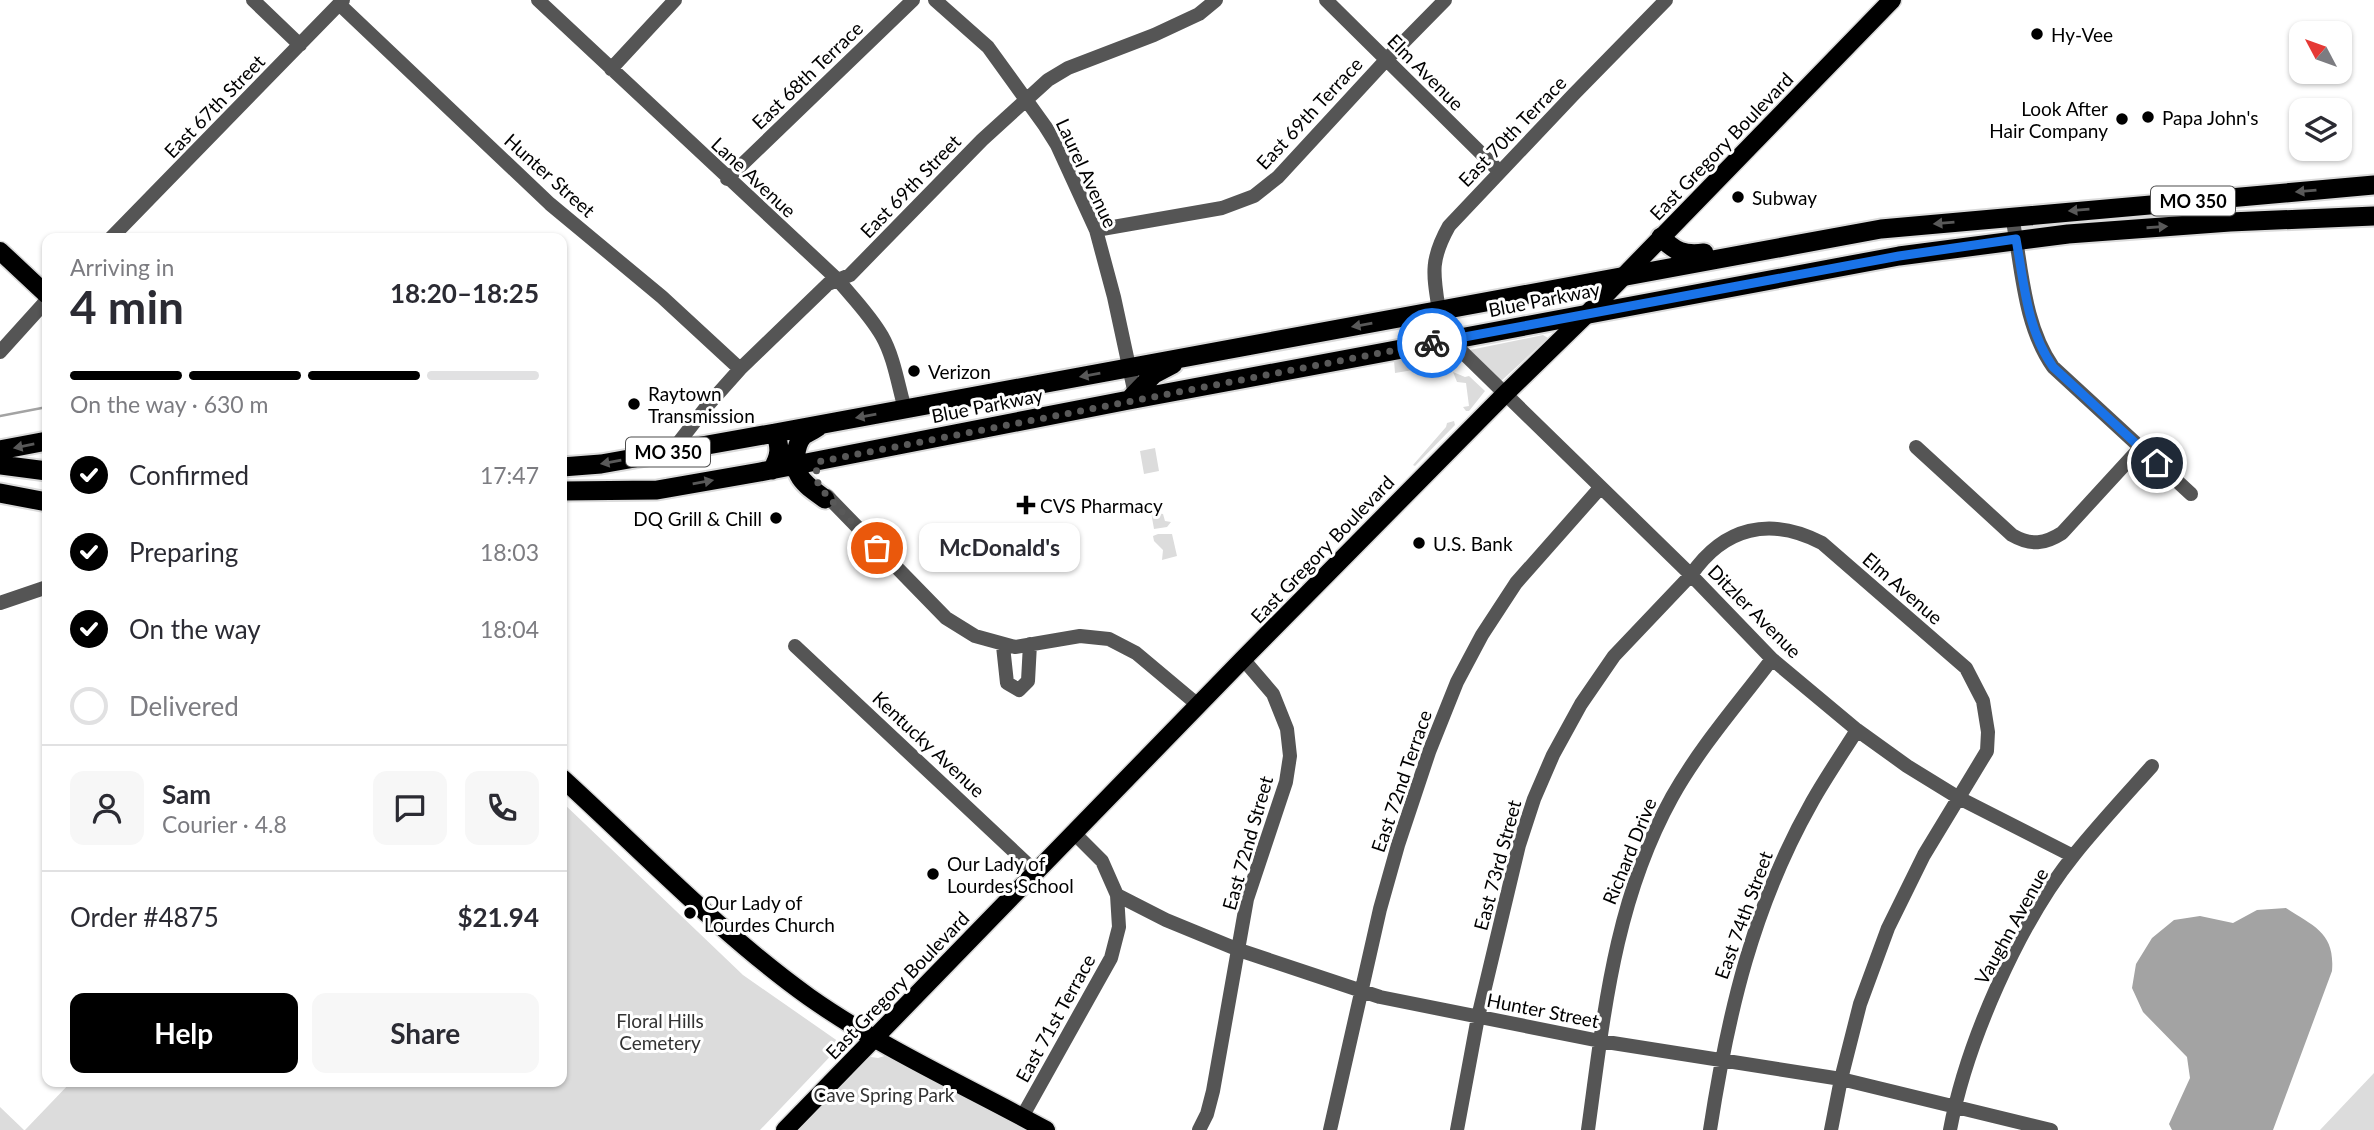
<!DOCTYPE html>
<html lang="en">
<head>
<meta charset="utf-8">
<style>
	:root { --surface:#fff; --page:#f7f7f7; --text:#2b2b33; --muted:#7c7c81; --line:#e1e1e2; --accent:#000 }
	body { margin:0; font-family:Lato,sans-serif; background:var(--page); color:var(--text); height:100vh; display:flex; flex-direction:column; font-size:26px; white-space:nowrap }
	* { box-sizing:border-box; margin:0 }
	p { font-size:23px; color:var(--muted) }
	.icon { flex:none; width:38px; height:38px; fill:none; stroke:currentColor; stroke-width:2; stroke-linecap:round; stroke-linejoin:round }
	.map { position:relative; flex:1; overflow:hidden }
	.side { position:absolute; left:42px; top:233px; width:525px; height:854px; display:flex; flex-direction:column; background:var(--surface); border-radius:14px; box-shadow:0 2px 5px #0004 }
	.side>* { flex:none }
	.needle { width:46px; rotate:311deg }
	.controls { position:absolute; left:2289px; top:21px; display:grid; gap:14px }
	.controls a { display:grid; place-items:center; width:63px; height:63px; border-radius:14px; background:var(--surface); box-shadow:0 2px 5px #0004; font-size:35px }
	.pin { position:absolute; display:grid; place-items:center; width:60px; height:60px; color:#fff; margin:-30px; border:4px solid #fff; border-radius:50%; box-shadow:0 2px 7px #0007 }
	.courier { position:absolute; display:grid; place-items:center; width:70px; height:70px; margin:-35px; border:5px solid #1a73e8; border-radius:50%; background:#fff; color:#222; box-shadow:0 2px 9px #0007 }
	.bubble { position:absolute; height:49px; border-radius:14px; background:var(--surface); box-shadow:0 2px 5px #0004; font-size:23px; font-weight:700; line-height:49px; text-align:center }
	.head em { font-style:normal; font-weight:700 }
	.head div { display:flex; flex-direction:column-reverse }
	.head { display:flex; align-items:center; justify-content:space-between; height:119px; padding:0 28px }
	h1 { font-size:46px; font-weight:700; line-height:52px }
	.bar { display:grid; grid-template-columns:repeat(4,1fr); gap:10px 7px; align-content:center; height:84px; padding:0 28px }
	.bar i { height:9px; border-radius:5px; background:var(--line) }
	.bar .selected { background:var(--accent) }
	.bar p { grid-column:span 4 }
	.line { display:flex; align-items:center; gap:18px; padding:0 28px; border-top:2px solid var(--line) }
	.line div { flex:1 }
	.round { display:grid; place-items:center; flex:none; width:74px; height:74px; border-radius:14px; background:var(--page) }
	ol { padding:0 28px; list-style:none }
	li { display:flex; align-items:center; gap:21px; height:77px }
	li p { margin-inline-start:auto }
	li .icon { padding:7px; border-radius:50%; background:var(--accent); color:#fff; stroke-width:4 }
	li:last-child { color:var(--muted) }
	li i { width:38px; height:38px; border:4px solid var(--line); border-radius:50% }
	.button { display:flex; gap:14px; margin-top:auto; padding:14px 28px }
	.button a { flex:1; height:80px; border-radius:14px; background:var(--accent); color:#fff; font-size:28px; font-weight:700; line-height:80px; text-align:center }
	.button a+a { background:var(--page); color:var(--text) }
	.map>svg:first-child { display:block }
	.green { fill:#dcdcdc }
	.water { fill:#a3a3a3 }
	.lines { fill:none; stroke-linecap:round; stroke-linejoin:round }
	.stream { stroke:#a3a3a3; stroke-width:2.5 }
	.major-casing { stroke:#dbdbdb; stroke-width:21 }
	.highway-casing { stroke:#dbdbdb; stroke-width:23 }
	.minor { stroke:#555; stroke-width:14 }
	.major { stroke:#000; stroke-width:18 }
	.highway { stroke:#000; stroke-width:19 }
	.oneway { fill:#595959 }
	.done { stroke:#595959; stroke-width:7; stroke-dasharray:0 12.6 }
	.route { stroke:#1a73e8; stroke-width:9 }
	.poi-dot { fill:#000; stroke:#fff; stroke-width:2.5 }
	.labels { text-anchor:middle; dominant-baseline:central; stroke-width:6; stroke-linejoin:round; paint-order:stroke }
	.shield { fill:#fff; stroke:#4c4c4c; stroke-width:2 }
	.shield-label { font-size:18px; font-weight:bold; fill:#000 }
	.poi-label { font-size:19px; fill:#000; stroke:#fff; text-anchor:start }
	.street-label { font-size:19px; fill:#000; stroke:#fff }
	.park-label { font-size:19px; fill:#333; stroke:#fff }
</style>
</head>
<body>
<div class="map">
<svg width="2374" height="1130" viewBox="0 0 2374 1130">
	<rect width="100%" height="100%" fill="#fff"/>
	<path class="green" d="M1543,335l5,3 -47,43 -31,-31z
		M1445,351l10,3 3,7 -7,9 -8,-5 -48,8 -1,-13z
		M1453,372l12,5 4,-1 16,15 -16,20h-3l-3,-4 6,-1 -3,-23 -9,-1z
		M1454,421l1,4 -40,41 -2,-1 33,-38 1,-4z
		M1155,448l4,23 -15,3 -4,-23z
		M1151,512l12,2 2,7 6,1 -4,5 -13,2z
		M1158,534h14l5,22 -15,4 1,-10 -9,-9 -1,-5z
		M562,802l181,173 99,69 -82,86h-735l46,-48h491z
		M888,1055l138,75h-235l73,-74 14,2z
		M2374,1073v57h-54z
		M0,1107l24,23h-24z"/>
	<path class="water" d="M2286,908c29,19 49,25 46,63l-59,159h-101l-3,-6 21,-46 -3,-21 -44,-45 -11,-24 4,-24 16,-26 22,-18 26,-4 33,7 24,-13z"/>
	<g class="lines">
		<path class="stream" d="M0,416l47,-9"/>
		<g class="major-casing">
			<path id="major" d="M0,251l47,44
				M562,778c80,73 159,156 247,219 74,52 159,90 237,133
				M785,1130l458,-471 262,-265 81,-79 306,-315"/>
		</g>
		<g class="highway-casing">
			<path id="highway" d="M1661,237c13,14 23,19 43,16
				M1129,400l25,-26 19,-10
				M818,427c-4,3 -11,6 -15,9 -8,9 -10,29 -4,39 5,10 17,17 26,24
				M0,450l47,-9
				M0,465l47,6
				M562,467l39,-3 174,-31 1106,-204 493,-44
				M772,470c8,-14 9,-22 3,-37
				M562,491l95,-1 103,-18 369,-72 770,-144 169,-22 162,-12 144,-6
				M0,493l47,9"/>
		</g>
		<path class="minor" d="M253,0l47,45
			M538,0l300,280c15,18 32,35 44,56 12,21 16,49 23,73
			M935,0l53,47 57,79 12,19 39,85 18,67 22,102
			M1326,0l173,171
			M339,4l211,200 112,93 78,72
			M611,69l64,-69
			M727,179l186,-179
			M2012,216c10,51 11,108 41,151l138,127
			M1096,230l126,-22 32,-12 24,-19 108,-117 59,-60
			M111,238l232,-238
			M1439,311c-6,-38 -9,-51 10,-85l125,-132 92,-94
			M1450,340l241,235 81,84 85,71 50,36 52,32 114,58
			M0,352l47,-52
			M1916,447l96,88c19,11 33,9 50,-2l78,-85
			M672,451l35,-45 33,-37 88,-85 22,-9 132,-135 66,-60 20,-12 86,-33 45,-21 17,-14
			M827,496l119,122 29,18 40,11 65,-11 29,3 27,14 62,52
			M0,603l47,-16
			M795,646l241,226
			M1003,646l4,37 12,7 9,-9 2,-37
			M1074,833l28,28 15,34 49,25 73,30 141,47 220,44 241,38 210,51
			M1022,1117l89,-159 8,-31 -2,-32
			M1199,1130l8,-16 6,-23 34,-192 39,-117 4,-26 -3,-27 -14,-35 -30,-35
			M1330,1130l50,-221 18,-64 31,-93 28,-70 25,-47 34,-52 84,-95
			M1457,1130l21,-113 41,-172 15,-46 19,-44 28,-51 33,-48 77,-81c33,-48 79,-59 131,-32l144,125 17,33 5,31 -1,19 -63,104 -36,73 -28,76 -19,75 -10,51
			M1588,1130c16,-116 26,-228 84,-333 28,-50 66,-93 100,-138
			M1710,1130c18,-117 43,-224 102,-328 14,-25 30,-48 45,-72
			M1950,1130c16,-86 69,-207 124,-275 25,-31 52,-60 78,-89"/>
		<use href="#major" class="major"/>
		<use href="#highway" class="highway"/>
	</g>
	<defs><path id="oneway-solid" d="M-6-.8H1V-3.2L6.5 0L1 3.2V.8H-6Z" transform="scale(1.75)"/></defs>
	<g class="oneway">
		<use href="#oneway-solid" transform="translate(2306 191) rotate(175)"/>
		<use href="#oneway-solid" transform="translate(2079 210) rotate(175)"/>
		<use href="#oneway-solid" transform="translate(1944 223) rotate(175)"/>
		<use href="#oneway-solid" transform="translate(2157 227) rotate(-4)"/>
		<use href="#oneway-solid" transform="translate(1362 325) rotate(170)"/>
		<use href="#oneway-solid" transform="translate(1090 375) rotate(170)"/>
		<use href="#oneway-solid" transform="translate(866 416) rotate(170)"/>
		<use href="#oneway-solid" transform="translate(24 446) rotate(169)"/>
		<use href="#oneway-solid" transform="translate(611 462) rotate(170)"/>
		<use href="#oneway-solid" transform="translate(703 482) rotate(-10)"/>
	</g>
	<g class="lines">
		<path class="done" d="M877,548l-50,-52 -11,-16 1,-18 615,-119"/>
		<path class="route" d="M1432,343l467,-87 117,-17c8,44 11,91 37,128l104,96"/>
	</g>
	<g class="poi-dot">
		<circle cx="2037" cy="34" r="7"/>
		<circle cx="2148" cy="117" r="7"/>
		<circle cx="2122" cy="119" r="7"/>
		<circle cx="1738" cy="197" r="7"/>
		<circle cx="914" cy="371" r="7"/>
		<circle cx="634" cy="404" r="7"/>
		<path d="M1022.5 494.5h7v7h7v7h-7v7h-7v-7h-7v-7h7z"/>
		<circle cx="776" cy="518" r="7"/>
		<circle cx="1419" cy="543" r="7"/>
		<circle cx="933" cy="874" r="7"/>
		<circle cx="690" cy="913" r="7"/>
	</g>
	<g class="labels">
		<g class="shield">
			<rect x="2151" y="186.5" width="84" height="29" rx="5"/>
			<rect x="626" y="437.5" width="84" height="29" rx="5"/>
		</g>
		<g class="shield-label">
			<text x="2193" y="201">MO 350</text>
			<text x="668" y="452">MO 350</text>
		</g>
		<g class="poi-label">
			<text x="2051" y="34">Hy-Vee</text>
			<text x="2108" y="108" text-anchor="end">Look After<tspan x="2108" dy="22">Hair Company</tspan></text>
			<text x="2162" y="117">Papa John's</text>
			<text x="1752" y="197">Subway</text>
			<text x="928" y="371">Verizon</text>
			<text x="648" y="393">Raytown<tspan x="648" dy="22">Transmission</tspan></text>
			<text x="1040" y="505">CVS Pharmacy</text>
			<text x="762" y="518" text-anchor="end">DQ Grill &amp; Chill</text>
			<text x="1433" y="543">U.S. Bank</text>
			<text x="947" y="863">Our Lady of<tspan x="947" dy="22">Lourdes School</tspan></text>
			<text x="704" y="902">Our Lady of<tspan x="704" dy="22">Lourdes Church</tspan></text>
		</g>
		<g class="street-label">
			<text transform="translate(1426 72) rotate(45)">Elm Avenue</text>
			<text transform="translate(807 75) rotate(-44)">East 68th Terrace</text>
			<text transform="translate(214 106) rotate(-46)">East 67th Street</text>
			<text transform="translate(1309 113) rotate(-47)">East 69th Terrace</text>
			<text transform="translate(1512 131) rotate(-46)">East 70th Terrace</text>
			<text transform="translate(1721 146) rotate(-46)">East Gregory Boulevard</text>
			<text transform="translate(1087 173) rotate(65)">Laurel Avenue</text>
			<text transform="translate(550 175) rotate(42)">Hunter Street</text>
			<text transform="translate(754 177) rotate(43)">Lane Avenue</text>
			<text transform="translate(910 186) rotate(-46)">East 69th Street</text>
			<text transform="translate(1544 299) rotate(-11)">Blue Parkway</text>
			<text transform="translate(987 405) rotate(-11)">Blue Parkway</text>
			<text transform="translate(1322 549) rotate(-46)">East Gregory Boulevard</text>
			<text transform="translate(1903 588) rotate(41)">Elm Avenue</text>
			<text transform="translate(1755 611) rotate(45)">Ditzler Avenue</text>
			<text transform="translate(929 744) rotate(43)">Kentucky Avenue</text>
			<text transform="translate(1401 781) rotate(-71)">East 72nd Terrace</text>
			<text transform="translate(1247 843) rotate(-74)">East 72nd Street</text>
			<text transform="translate(1629 851) rotate(-68)">Richard Drive</text>
			<text transform="translate(1497 865) rotate(-75)">East 73rd Street</text>
			<text transform="translate(1743 915) rotate(-70)">East 74th Street</text>
			<text transform="translate(2011 926) rotate(-61)">Vaughn Avenue</text>
			<text transform="translate(897 985) rotate(-46)">East Gregory Boulevard</text>
			<text transform="translate(1543 1010) rotate(11)">Hunter Street</text>
			<text transform="translate(1055 1018) rotate(-61)">East 71st Terrace</text>
		</g>
		<g class="park-label">
			<text x="660" y="1020">Floral Hills<tspan x="660" dy="22">Cemetery</tspan></text>
			<text x="884" y="1094">Cave Spring Park</text>
		</g>
	</g>
</svg>
<div class="controls">
<a><svg class="needle" viewBox="-14 -14 28 28"><path d="M0-13l5 13h-10z" fill="#e53935"/><path d="M0 13l5-13h-10z" fill="#7c7c81"/></svg></a>
<a><svg class="icon" aria-label="layers" viewBox="0 0 24 24"><path d="M12 4l9 5-9 5-9-5zM3 14l9 5 9-5"/></svg></a>
</div>
<div class="pin" style="left:877px;top:548px;background:#ea580c"><svg class="icon" aria-label="bag" viewBox="0 0 24 24"><path d="M5 8h14l-1 12H6zM9 8a3 3 0 0 1 6 0"/></svg></div>
<div class="pin" style="left:2157px;top:463px;background:#1f2937"><svg class="icon" aria-label="home" viewBox="0 0 24 24"><path d="M3 11l9-7 9 7M6 9v11h12V9"/></svg></div>
<div class="courier" style="left:1432px;top:343px"><svg class="icon" aria-label="bike" viewBox="0 0 24 24"><circle cx="6" cy="16" r="4"/><circle cx="18" cy="16" r="4"/><path d="M6 16l4-8h5l3 8M10 8l3 8H6M13 5h3"/></svg></div>
<div class="bubble" style="left:919px;top:523px;width:161px">McDonald's</div>
<section class="side">
<div class="head"><div><h1>4 min</h1><p>Arriving in</p></div><em>18:20–18:25</em></div>
<div class="bar"><i class="selected"></i><i class="selected"></i><i class="selected"></i><i></i><p>On the way · 630 m</p></div>
<ol>
<li><svg class="icon" aria-label="check" viewBox="0 0 24 24"><path d="M5 12l5 5 9-10"/></svg>Confirmed<p>17:47</p></li>
<li><svg class="icon" aria-label="check" viewBox="0 0 24 24"><path d="M5 12l5 5 9-10"/></svg>Preparing<p>18:03</p></li>
<li><svg class="icon" aria-label="check" viewBox="0 0 24 24"><path d="M5 12l5 5 9-10"/></svg>On the way<p>18:04</p></li>
<li><i></i>Delivered</li>
</ol>
<div class="line" style="height:126px"><a class="round"><svg class="icon" aria-label="person" viewBox="0 0 24 24"><circle cx="12" cy="8" r="4"/><path d="M4 21q1-7 8-7t8 7"/></svg></a><div><b>Sam</b><p>Courier · 4.8</p></div><a class="round"><svg class="icon" aria-label="chat" viewBox="0 0 24 24"><path d="M4 5h16v11H9l-5 4z"/></svg></a><a class="round"><svg class="icon" aria-label="phone" viewBox="0 0 24 24"><path d="M5 4h4l2 5-3 2q2 4 5 5l2-3 5 2v4C11 20 4 13 5 4z"/></svg></a></div>
<div class="line" style="height:91px"><div>Order #4875</div><b>$21.94</b></div>
<div class="button"><a>Help</a><a>Share</a></div>
</section>
</div>
</body>
</html>
